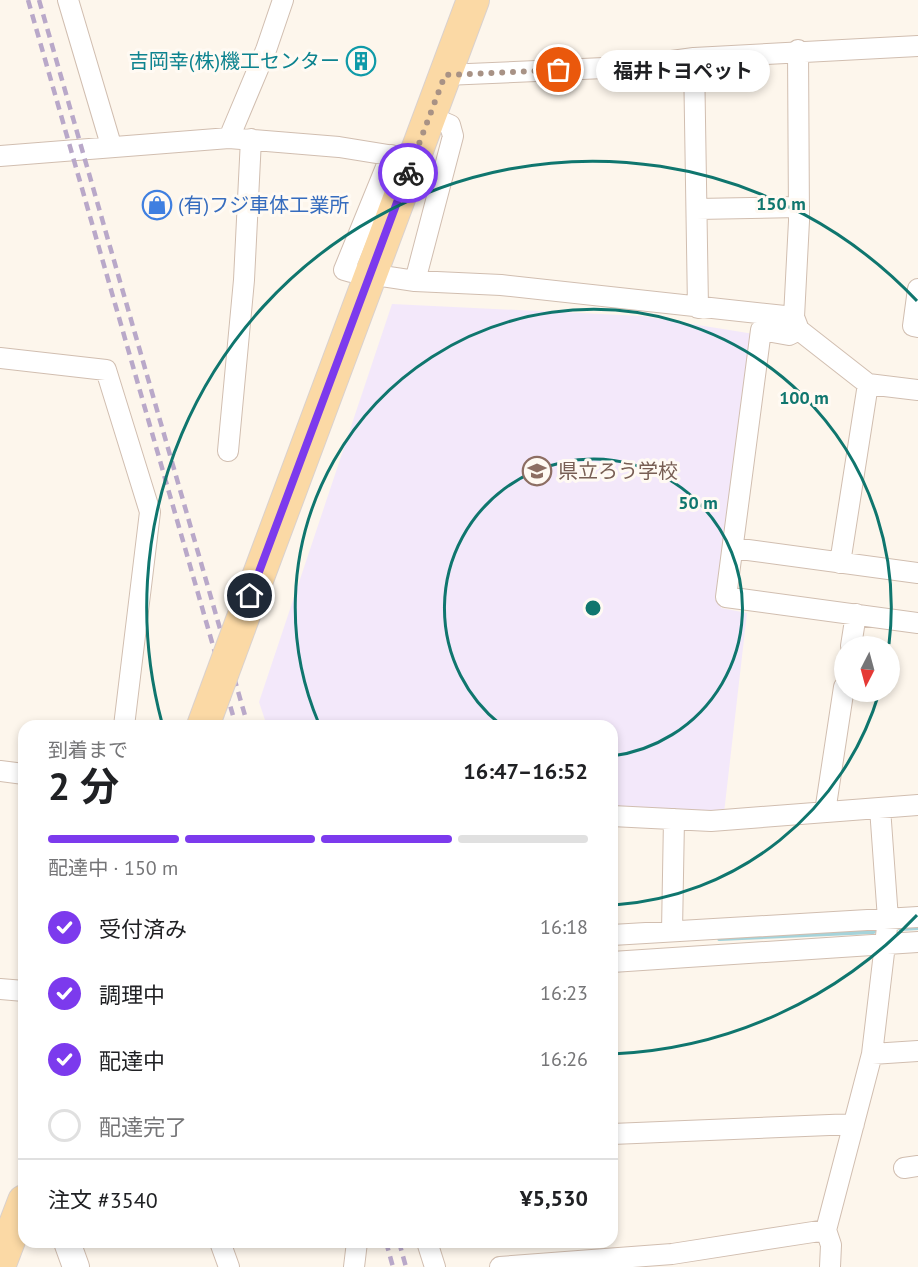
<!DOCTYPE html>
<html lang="ja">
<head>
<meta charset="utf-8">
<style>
	:root { --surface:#fff; --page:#f2f2f2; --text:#202124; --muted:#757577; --line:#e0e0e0; --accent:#7c3aed }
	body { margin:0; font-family:"PT Sans","Noto Sans JP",sans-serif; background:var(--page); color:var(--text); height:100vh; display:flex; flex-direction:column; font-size:22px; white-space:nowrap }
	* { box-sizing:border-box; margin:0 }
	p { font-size:20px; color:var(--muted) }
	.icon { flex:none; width:33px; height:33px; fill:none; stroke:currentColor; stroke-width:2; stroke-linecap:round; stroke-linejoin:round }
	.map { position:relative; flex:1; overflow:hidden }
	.details { position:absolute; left:18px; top:720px; width:600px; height:528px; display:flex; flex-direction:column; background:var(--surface); border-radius:18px; box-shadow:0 3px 9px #0003 }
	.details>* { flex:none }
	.needle { width:39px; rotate:186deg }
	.tools { position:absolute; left:834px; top:636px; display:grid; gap:12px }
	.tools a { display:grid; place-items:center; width:66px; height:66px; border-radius:50%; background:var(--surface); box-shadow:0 3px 9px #0003; font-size:30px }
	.pin { position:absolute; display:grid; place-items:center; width:51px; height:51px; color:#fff; margin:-26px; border:3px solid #fff; border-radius:50%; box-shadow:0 2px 6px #0007 }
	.courier { position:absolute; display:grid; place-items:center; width:60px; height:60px; margin:-30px; border:4px solid #7c3aed; border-radius:50%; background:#fff; color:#222; box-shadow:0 2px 8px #0007 }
	.bubble { position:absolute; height:42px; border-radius:21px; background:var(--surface); box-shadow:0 3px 9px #0003; font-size:20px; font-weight:700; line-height:42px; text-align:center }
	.summary em { font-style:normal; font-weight:700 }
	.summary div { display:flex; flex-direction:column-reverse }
	.summary { display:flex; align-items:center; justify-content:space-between; height:102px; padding:0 30px }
	h1 { font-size:39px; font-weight:700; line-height:45px }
	.bar { display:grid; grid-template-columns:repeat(4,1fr); gap:9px 6px; align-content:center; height:72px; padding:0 30px }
	.bar i { height:8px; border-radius:4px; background:var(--line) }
	.bar .on { background:var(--accent) }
	.bar p { grid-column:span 4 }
	.line { display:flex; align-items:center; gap:15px; padding:0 30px; border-top:2px solid var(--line) }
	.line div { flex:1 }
	ol { padding:0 30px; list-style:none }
	li { display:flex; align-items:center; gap:18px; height:66px }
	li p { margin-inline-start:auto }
	li .icon { padding:6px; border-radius:50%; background:var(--accent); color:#fff; stroke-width:4 }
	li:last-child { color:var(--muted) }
	li i { width:33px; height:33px; border:3px solid var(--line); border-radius:50% }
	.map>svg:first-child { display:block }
	.education { fill:#f3e8fa }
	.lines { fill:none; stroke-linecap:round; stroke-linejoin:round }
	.stream { stroke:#a5d3da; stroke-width:6 }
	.minor-casing { stroke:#d1beb0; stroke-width:22 }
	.tertiary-casing { stroke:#d1beb0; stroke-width:28 }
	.primary-casing { stroke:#dad1cd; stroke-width:34 }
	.minor { stroke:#fff; stroke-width:20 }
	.tertiary { stroke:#fff; stroke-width:26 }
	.primary { stroke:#fbd9a5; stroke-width:32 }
	.rail { stroke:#b9a8c9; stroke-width:4.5; stroke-dasharray:9 6; stroke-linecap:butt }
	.primary-bridge-casing { stroke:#dad1cd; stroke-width:34; stroke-linecap:butt }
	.primary-bridge { stroke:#fbd9a5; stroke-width:32 }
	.done { stroke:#a89285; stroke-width:6; stroke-dasharray:0 10.8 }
	.route { stroke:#7c3aed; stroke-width:8 }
	.ring { fill:none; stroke:#0f766e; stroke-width:3 }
	.labels { text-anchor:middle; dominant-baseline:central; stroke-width:6; stroke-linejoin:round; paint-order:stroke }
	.culture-label { font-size:20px; fill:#0d838f; stroke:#fffaf3; text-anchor:end }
	.shop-label { font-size:20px; fill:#366cbe; stroke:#fffaf3; text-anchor:start }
	.education-label { font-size:20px; fill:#785e54; stroke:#fffaf3; text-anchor:start }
	.centre { fill:#0f766e; stroke:#fffaf3; stroke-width:3 }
	.ring-label { font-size:18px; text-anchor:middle; font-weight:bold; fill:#0f766e; stroke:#fffaf3; stroke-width:6; stroke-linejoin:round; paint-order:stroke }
</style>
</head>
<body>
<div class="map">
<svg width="918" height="1267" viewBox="0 0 918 1267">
	<rect width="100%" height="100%" fill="#fdf6ec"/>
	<path class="education" d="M392,304l250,12 112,18 -33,274 26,5 -23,200 -112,-7v-80h-345l-8,-24z"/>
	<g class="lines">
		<path class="stream" d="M901,928l17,-1
			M720,938l153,-7"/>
		<g class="minor-casing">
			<path id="minor" d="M68,0l43,145
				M798,50l1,171 -5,96 5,13 69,54 50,6
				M694,58l4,250
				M445,75l182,-8 67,-9 224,-12
				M429,116l21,9 3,11 -38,145 86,4 293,32
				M229,138l37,-88 17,-50
				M0,156l229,-18 110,9 74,12
				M697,209l102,-2
				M351,272l-7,-2 47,-115
				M382,276l33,5
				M918,289l-5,37 5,1
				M799,330l-10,5 -28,-5 -35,267 192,26
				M0,358l106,12 44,142 -26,214
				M228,451l16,-171 7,-141
				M733,548l185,25
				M840,563l28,-179
				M851,646l5,-32
				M0,771l24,3
				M825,812l19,-125
				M612,816l99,5 207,-16
				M672,931l2,-112
				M612,935l306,-18
				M612,962l306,-20
				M0,989l24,2
				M872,1054l46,-3
				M612,1134l242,-10
				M904,1168l14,-2
				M826,1230l5,15 -1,22
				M220,1242l9,25
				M427,1242l8,25
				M354,1267l3,-25
				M500,1267l172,-13 154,-24 46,-176 16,-135 -8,-111"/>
		</g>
		<g class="tertiary-casing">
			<path id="tertiary" d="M67,1242l9,25"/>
		</g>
		<g class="primary-casing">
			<path id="primary" d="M251,596l222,-596
				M0,1264l24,-63"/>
		</g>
		<use href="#minor" class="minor"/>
		<use href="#tertiary" class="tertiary"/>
		<use href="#primary" class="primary"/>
		<path class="rail" d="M28,0l208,726
			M39,0l209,726
			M386,1242l7,25
			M399,1242l7,25"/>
		<g class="primary-bridge-casing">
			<path id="primary-bridge" d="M203,726l48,-130"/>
		</g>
		<use href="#primary-bridge" class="primary-bridge"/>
	</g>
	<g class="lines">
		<path class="done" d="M408,173l37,-98 114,-5"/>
		<path class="route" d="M250,596l158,-423"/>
	</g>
	<g class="ring">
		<path d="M501 725A149 149 0 1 1 612 756"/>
		<path d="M879 693A298 298 0 0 1 614 905M319 724A298 298 0 1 1 889 644"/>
		<path d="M917 915A446 446 0 0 1 612 1054M162 723A446 446 0 0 1 917 301"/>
	</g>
	<defs>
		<g id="building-ring" transform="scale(1.5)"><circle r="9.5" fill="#fffaf3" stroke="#0f9aa8" stroke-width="1.5"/><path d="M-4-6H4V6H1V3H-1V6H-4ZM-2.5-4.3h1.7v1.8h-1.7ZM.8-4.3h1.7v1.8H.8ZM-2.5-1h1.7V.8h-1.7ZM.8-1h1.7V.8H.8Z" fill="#0f9aa8"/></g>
		<g id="shop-ring" transform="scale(1.5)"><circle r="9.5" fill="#fffaf3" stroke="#3f7fe0" stroke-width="1.5"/><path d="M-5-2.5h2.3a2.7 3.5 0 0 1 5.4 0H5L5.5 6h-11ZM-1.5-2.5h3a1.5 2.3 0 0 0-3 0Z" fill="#3f7fe0"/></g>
		<g id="school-ring" transform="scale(1.5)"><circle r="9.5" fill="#fffaf3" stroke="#8d6e63" stroke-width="1.5"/><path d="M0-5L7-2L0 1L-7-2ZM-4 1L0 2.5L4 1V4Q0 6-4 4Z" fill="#8d6e63"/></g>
	</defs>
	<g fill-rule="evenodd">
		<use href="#building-ring" x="361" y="61"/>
		<use href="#shop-ring" x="157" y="205"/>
		<use href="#school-ring" x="537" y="471"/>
	</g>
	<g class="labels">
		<g class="culture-label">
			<text x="340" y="61">吉岡幸(株)機工センター</text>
		</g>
		<g class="shop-label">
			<text x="178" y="205">(有)フジ車体工業所</text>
		</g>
		<g class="education-label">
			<text x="558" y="471">県立ろう学校</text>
		</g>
	</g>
	<circle cx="593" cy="608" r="9" class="centre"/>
	<g class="ring-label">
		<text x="781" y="210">150 m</text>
		<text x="804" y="404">100 m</text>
		<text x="698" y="509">50 m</text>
	</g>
</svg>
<div class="tools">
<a><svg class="needle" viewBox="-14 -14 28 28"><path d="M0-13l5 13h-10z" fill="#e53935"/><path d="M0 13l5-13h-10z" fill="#757577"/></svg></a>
</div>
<div class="pin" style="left:559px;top:70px;background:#ea580c"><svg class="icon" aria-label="bag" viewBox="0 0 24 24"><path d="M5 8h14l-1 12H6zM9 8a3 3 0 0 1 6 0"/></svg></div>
<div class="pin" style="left:250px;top:596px;background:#1f2937"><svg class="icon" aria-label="home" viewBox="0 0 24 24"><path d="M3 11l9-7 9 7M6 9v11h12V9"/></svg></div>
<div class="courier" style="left:408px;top:173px"><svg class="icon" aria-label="bike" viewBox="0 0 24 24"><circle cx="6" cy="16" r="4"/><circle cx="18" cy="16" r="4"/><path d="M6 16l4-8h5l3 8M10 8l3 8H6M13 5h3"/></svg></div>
<div class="bubble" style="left:596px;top:50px;width:174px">福井トヨペット</div>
<section class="details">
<div class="summary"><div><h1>2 分</h1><p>到着まで</p></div><em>16:47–16:52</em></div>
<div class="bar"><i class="on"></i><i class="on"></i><i class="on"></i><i></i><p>配達中 · 150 m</p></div>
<ol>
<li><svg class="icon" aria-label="check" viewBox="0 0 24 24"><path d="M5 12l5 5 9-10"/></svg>受付済み<p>16:18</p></li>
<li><svg class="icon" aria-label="check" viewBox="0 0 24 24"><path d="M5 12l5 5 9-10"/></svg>調理中<p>16:23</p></li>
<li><svg class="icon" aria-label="check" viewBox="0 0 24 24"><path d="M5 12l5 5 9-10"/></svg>配達中<p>16:26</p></li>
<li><i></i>配達完了</li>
</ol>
<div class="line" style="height:78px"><div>注文 #3540</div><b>¥5,530</b></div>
</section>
</div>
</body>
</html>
